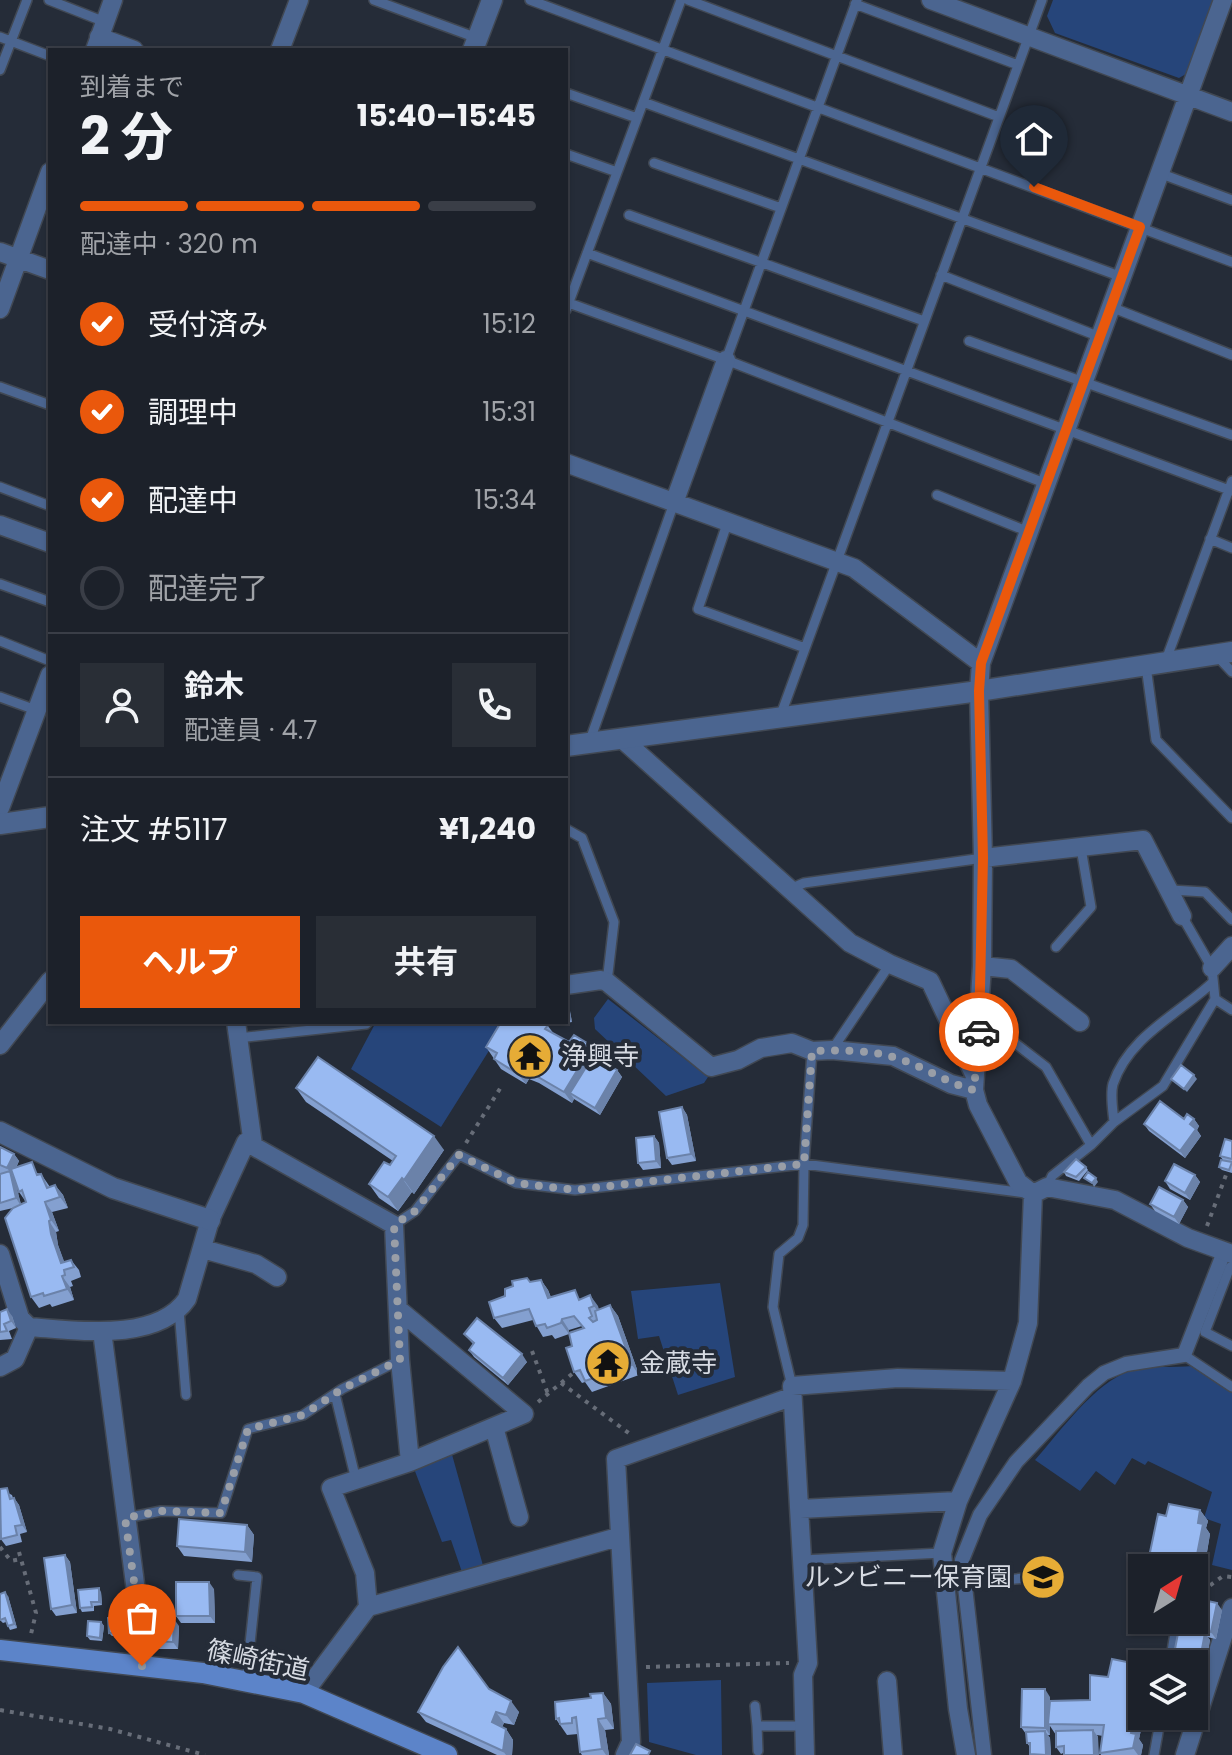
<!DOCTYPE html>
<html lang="ja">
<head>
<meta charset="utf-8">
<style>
	:root { --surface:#1c212a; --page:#292e36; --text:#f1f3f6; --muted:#a0a3a8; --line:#3a3e47; --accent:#ea580c }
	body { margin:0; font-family:Poppins,"Noto Sans JP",sans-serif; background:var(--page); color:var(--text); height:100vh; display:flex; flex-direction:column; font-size:30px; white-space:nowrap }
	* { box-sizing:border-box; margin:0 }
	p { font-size:26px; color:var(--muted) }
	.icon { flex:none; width:44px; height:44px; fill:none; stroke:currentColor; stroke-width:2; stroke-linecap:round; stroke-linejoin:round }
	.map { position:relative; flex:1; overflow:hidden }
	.drawer { position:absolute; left:48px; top:48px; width:520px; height:976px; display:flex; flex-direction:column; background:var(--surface); border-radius:0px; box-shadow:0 2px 6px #0004,0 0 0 2px var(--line) }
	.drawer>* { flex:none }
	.needle { width:52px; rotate:37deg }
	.controls { position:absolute; left:1128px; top:1554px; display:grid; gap:16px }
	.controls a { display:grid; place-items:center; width:80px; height:80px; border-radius:0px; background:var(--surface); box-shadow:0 2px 6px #0004,0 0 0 2px var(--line); font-size:40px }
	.pin { position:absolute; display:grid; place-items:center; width:68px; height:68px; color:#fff; margin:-82px -34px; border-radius:50% 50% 50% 0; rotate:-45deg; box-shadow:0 0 8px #0007 }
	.pin .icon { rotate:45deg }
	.courier { position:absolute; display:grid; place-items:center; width:80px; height:80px; margin:-40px; border:6px solid #ea580c; border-radius:50%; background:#fff; color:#222; box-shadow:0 2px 10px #0007 }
	.summary em { font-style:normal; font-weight:700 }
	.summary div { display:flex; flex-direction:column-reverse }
	.summary { display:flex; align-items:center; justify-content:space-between; height:136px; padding:0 32px }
	h1 { font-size:52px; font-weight:700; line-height:60px }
	.bar { display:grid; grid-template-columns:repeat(4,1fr); gap:12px 8px; align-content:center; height:96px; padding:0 32px }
	.bar i { height:10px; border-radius:6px; background:var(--line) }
	.bar .selected { background:var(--accent) }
	.bar p { grid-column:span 4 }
	.line { display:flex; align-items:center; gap:20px; padding:0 32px; border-top:2px solid var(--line) }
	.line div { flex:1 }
	.round { display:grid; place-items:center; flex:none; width:84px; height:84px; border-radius:0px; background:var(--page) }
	ol { padding:0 32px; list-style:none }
	li { display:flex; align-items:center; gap:24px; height:88px }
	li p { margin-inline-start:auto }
	li .icon { padding:8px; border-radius:50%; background:var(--accent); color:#fff; stroke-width:4 }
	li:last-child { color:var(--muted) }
	li i { width:44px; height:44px; border:4px solid var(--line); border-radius:50% }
	.button { display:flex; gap:16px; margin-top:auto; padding:16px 32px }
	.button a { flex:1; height:92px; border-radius:0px; background:var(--accent); color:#fff; font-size:32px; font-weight:700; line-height:92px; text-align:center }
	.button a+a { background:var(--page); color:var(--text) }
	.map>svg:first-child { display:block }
	.green { fill:#26457a }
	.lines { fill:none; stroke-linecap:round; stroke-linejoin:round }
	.service-casing { stroke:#414853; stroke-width:12 }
	.pedestrian-casing { stroke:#414853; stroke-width:17 }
	.minor-casing { stroke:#414853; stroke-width:21 }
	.tertiary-casing { stroke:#414853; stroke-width:23 }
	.secondary-casing { stroke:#414853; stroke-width:23 }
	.path { stroke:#676d78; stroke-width:4; stroke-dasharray:4 6; stroke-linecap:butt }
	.service { stroke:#4b6590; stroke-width:9 }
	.pedestrian { stroke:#4b6590; stroke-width:14 }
	.minor { stroke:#4b6590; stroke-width:18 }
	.tertiary { stroke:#4b6590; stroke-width:20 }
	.secondary { stroke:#5c84c9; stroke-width:20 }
	.wall { fill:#84a0d0; fill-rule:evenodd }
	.shaded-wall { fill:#6b82a9 }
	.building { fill:#99baf2; stroke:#6b82a9; stroke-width:2 }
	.done { stroke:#999ea7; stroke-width:8; stroke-dasharray:0 14.4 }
	.route { stroke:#ea580c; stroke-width:10 }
	.labels { text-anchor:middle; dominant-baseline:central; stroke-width:8; stroke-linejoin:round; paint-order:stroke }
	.poi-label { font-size:26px; fill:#d7dbe3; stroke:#252c38; text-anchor:start }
	.street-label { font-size:26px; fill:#d7dbe3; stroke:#252c38 }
</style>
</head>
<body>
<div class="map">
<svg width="1232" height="1755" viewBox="0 0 1232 1755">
	<rect width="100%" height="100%" fill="#252c38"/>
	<path class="green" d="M1053,0h162l-29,74 -7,4 -124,-45 -8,-17z
		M608,999l100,78 -4,6 -38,13 -71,-67 -1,-11z
		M376,1022h131l-66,105 -90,-58z
		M720,1283l15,94 -57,18 -19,-59 -21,3 -7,-48z
		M1193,1366l39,20v184l-20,-5 9,-41 -17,-6 8,-26 -64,-31 -3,4 -13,-7 -17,27 -19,-14 -16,20 -45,-31c24,-27 60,-78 95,-89 19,-6 43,-3 63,-5z
		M451,1451l33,118 -21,6 -12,-35 -9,2 -29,-76z
		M721,1680l1,75h-26l-47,-13 -2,-59z"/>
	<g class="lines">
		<g class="service-casing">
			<path id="service" d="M49,0l56,22
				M374,0l103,38
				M530,0l702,262
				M688,0l311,117
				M855,4l163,61
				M0,37l50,19
				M0,70l27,-70
				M566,93l71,25
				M643,102l479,175
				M566,154l51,18
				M654,163l127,45
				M1159,173l73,27
				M629,215l295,106
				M587,253l645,238
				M941,275l159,62
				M566,302l160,58 321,124
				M1111,307l121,48
				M566,310l115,-310
				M969,341l263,94
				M726,360l131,-360
				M0,387l50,18
				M0,487l50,19
				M937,495l92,37
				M728,521l-30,88 107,39
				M1210,539l22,9
				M0,584l50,18
				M0,641l50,20
				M1218,657l14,15
				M1166,660l66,-179
				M1146,666l10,74 76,78
				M0,697l36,13
				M780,717l262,-717
				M589,743l85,-240
				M566,829l16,9 32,84 -7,60
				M790,889l14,-6 179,-25
				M1171,890l34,2 27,28
				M1056,947l35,-40 -10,-59
				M1215,999l17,11
				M980,1016l66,51 45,78
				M238,1038l128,-14 2,-2
				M832,1050l58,-86
				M1114,1122c-1,-11 -4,-27 -1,-38 16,-48 66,-70 100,-102
				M1047,1187l5,-11 39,-31 23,-23 49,-36 52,-87 -3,-31 -30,-52
				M394,1225l21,-14 44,-56 57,28 59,7 229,-26 221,29
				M1230,1267l-25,65 27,14
				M179,1310l7,85
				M1184,1355l48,32
				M792,1386l-19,-79 6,-53 19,-16 5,-13 1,-61 8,-113
				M335,1394l21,86
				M126,1518l35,-7 60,2 27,-84 55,-14 39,-26 58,-29
				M803,1560l139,-7
				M238,1575l19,2 -11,105
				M944,1586l91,-9
				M1170,1664l7,-44
				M755,1706l2,20h47
				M757,1726l1,25
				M1154,1755l7,-39"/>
		</g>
		<g class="pedestrian-casing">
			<path id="pedestrian" d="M984,1755l-22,-195 18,-45 36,-53 72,-76 16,-13 22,-9 58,-9 40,-103"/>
		</g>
		<g class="minor-casing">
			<path id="minor" d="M931,0l301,112
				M99,37l35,13
				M95,50l18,-50
				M280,50l19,-50
				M0,252l50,18
				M0,309l50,-137
				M566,463l288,105 127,95 -2,28 4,167 -1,108 -8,124 4,15 40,77 15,12
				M674,503l52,-143
				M0,525l50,18
				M981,663l242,-663
				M621,738l229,205 40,21 40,17 44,93
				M0,808l50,-133
				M983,858l160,-18 39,76
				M982,966l29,3 69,53
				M1212,968l20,-22
				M566,985l35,-5 6,2 104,85 27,-7 23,-12 31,-5 20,8 20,-1 61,6 58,28 23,6
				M236,1022l17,123
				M0,1045l50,-64
				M203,1249l53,15 21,13
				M0,1254l20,64 9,9c46,3 128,16 158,-28l23,-79 36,-78 148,83 6,135 10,102 -79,26 34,85 3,34 -64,86
				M398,1309l126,105 -114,48
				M102,1331l41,314 -1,21
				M0,1367l15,-8 14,-32
				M494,1427l25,90
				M800,1509l158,-8
				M368,1607l250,-70
				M887,1681l6,74
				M625,1755l6,-13 -15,-283 175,-62
				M805,1755l-2,-80 5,-12 -16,-277 106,-8 114,3
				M966,1755l-8,-46 -16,-156 16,-52 54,-120 16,-58 5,-129 14,-7 68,13 73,38 44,16
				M1185,1755l47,-147"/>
		</g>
		<g class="tertiary-casing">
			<path id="tertiary" d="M473,50l19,-50
				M566,746l413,-55 253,-39
				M0,824l50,-7
				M0,1132l113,56 97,32"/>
		</g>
		<g class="secondary-casing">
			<path id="secondary" d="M0,1650l203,23 101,20 143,62"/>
		</g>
		<path class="path" d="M466,1143l35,-56
			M1207,1226l19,-51
			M532,1351l16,43
			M561,1383l69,51
			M538,1402l34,-28
			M0,1547l11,14 10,-2
			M19,1552l17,61 -5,21
			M1194,1597l29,-21 9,1
			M646,1667l143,-4
			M0,1710l110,19 95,26"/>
		<use href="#service" class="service"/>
		<use href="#pedestrian" class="pedestrian"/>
		<use href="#minor" class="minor"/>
		<use href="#tertiary" class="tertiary"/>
		<use href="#secondary" class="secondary"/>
	</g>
	<path class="wall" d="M566,992l6,30 -24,4 6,8 45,22 -1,3 19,11 5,7 -22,38 -26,-16 -2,4 -33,-20 -10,-4 -3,5 -25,-15 -15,-22 58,-25h22z
		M296,1088l148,62 -30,44 -2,-2 -14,19 -19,-13 -10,-14 21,-19 3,-4 -87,-59z
		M682,1107l5,8 9,46 -24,4 -5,-7z
		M1184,1119h10l5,7 -2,4 4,6 -16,22 -36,-27 -5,-7z
		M654,1136l5,7 2,25 -18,2 -5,-7z
		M1232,1141v21l-9,-2 -3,-4z
		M0,1147l14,7 5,7 -3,7 25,6 9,13 5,-2 8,10 5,13 -16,4 7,19 -3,1 2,13 6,17 7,-2 8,10 2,7 -10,4 2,5 -3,1 4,13 -22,7 -2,-3 -11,4 -8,-11 -18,-89 -13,3zM16,1186l3,6 7,10 -5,2z
		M1232,1162v11l-10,-3 -3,-3z
		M1086,1167l2,3 -9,11 -13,-5 -2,-4z
		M1195,1175l5,7 -10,18 -20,-11 -5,-8z
		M1183,1200l5,7 -9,17 -24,-13 -5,-7z
		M541,1280l7,10 3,7 30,2 9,-4 9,15 11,-5 8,11 21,59 -47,17 -7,-10 -3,1 -8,-11 -2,-26 11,-17 -1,-3 -13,4v4l-14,5 -3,-4 -9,2 -10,-17 -31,8 -8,-10 11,-22 25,-14z
		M0,1312l12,4 4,12 -7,3 3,8 -12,1z
		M464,1334l63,28 -19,23 -34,-28 -5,-7 4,-6z
		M0,1489l12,6 1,3h1l5,7 8,27 -7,2 2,8 -16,4 -6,-8z
		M1200,1510l8,11 -2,7 4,6 -7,42 -9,-2v-6l-37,-1 -8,-10 17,-41z
		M247,1525l7,10 -2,27 -68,-6 -7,-10z
		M65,1555l5,7 7,51 -21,3 -5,-7z
		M214,1589l1,34h-34l-5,-7z
		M101,1592l1,13 -8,1v5l-12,1 -2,-4z
		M8,1596l9,32 -7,2 -4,-8 -3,1 -3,-3z
		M1222,1610l-6,29 -9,-2 3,3 -4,22 -26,-5 -5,-8 7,-20 -3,-4v-5h15z
		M129,1612l3,3 2,19 -22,2 -3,-3 2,-15z
		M101,1622l3,4 -2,15 -12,-1 -3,-4z
		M179,1626l-1,23h-26l-5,-8z
		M489,1689l30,23 -5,13 -10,-2 -2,4 4,2 7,11 -1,15h-15l-71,-33 -8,-10z
		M603,1693l8,11 3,25 -9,1 4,25h-27l-2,-3 -2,-18 -11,1 -11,-16 35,-21z
		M1050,1697v4l94,15 -5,23 4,6 -2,10h-40l-1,-2 3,-17 -6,-1 1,2 -37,17 -5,-7v-12l-6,-9v9h-2l2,3 1,17h-20l-1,-8 -3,-4 -1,-9 -5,-7z"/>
	<path class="shaded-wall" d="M566,992l1,2 5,28 -6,-7z
		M592,1046l7,10 -23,41 -6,-4 4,6 -2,4 -8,-11z
		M521,1069l8,10 -3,5 -8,-10z
		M617,1070l5,7 -22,38 -5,-7z
		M1194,1075l3,4 -10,13 -3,-3z
		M682,1107l5,8 9,46 -5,-7z
		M1194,1119l5,7 -2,4 4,6 -16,22 -5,-7 10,-27z
		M434,1136l10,14 -30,44 -10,-14z
		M654,1136l5,7 2,25 -5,-7z
		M14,1154l5,7 -7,14 3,4 6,27 -5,-8 -6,-26 -3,-4z
		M1195,1175l5,7 -10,18 -5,-7z
		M402,1178l10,14 -14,19 -10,-14z
		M1096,1178l2,4 -4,5 -2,-4z
		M55,1185l8,10 5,13 -8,-11z
		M1183,1200l5,7 -9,17 -5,-7z
		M45,1202l7,10 7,19 -8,-11z
		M49,1221l7,11 2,13 9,24 -6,-6 -10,-29z
		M62,1276l8,11 4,13 -7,-11z
		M541,1280l7,10 7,19 -7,-11z
		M590,1295l8,11 3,10 -7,-10z
		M610,1305l8,11 21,59 -7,-10z
		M7,1309l5,7 4,12 -5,-7z
		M562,1319l7,11v4l-8,-11z
		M522,1354l5,8 -19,23 -5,-7z
		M14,1498l5,7 8,27 -5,-7z
		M1200,1510l8,11 -2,7 4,6 -7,42 -8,-11 3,-42z
		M247,1525l7,10 -2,27 -7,-10z
		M65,1555l5,7 7,51 -5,-8z
		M209,1582l5,7 1,34 -5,-7z
		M99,1588l2,4 1,13 -3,-3z
		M5,1592l3,4 9,32 -3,-4z
		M1217,1603l5,7 -6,29 -5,-7z
		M129,1612l3,3 2,19 -3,-4z
		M174,1619l5,7 -1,23 -5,-7z
		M101,1622l3,4 -2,15 -2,-3z
		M1205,1633l5,7 -4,22 -5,-8z
		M1142,1676v40h2l-5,23 4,6 -2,10h-3l-5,-7 -2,-15z
		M1045,1689l5,8v27h-2l2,2v9l-5,-7z
		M603,1693l8,11 3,25 -8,-11z
		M511,1701l8,11 -5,13 -8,-10z
		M496,1712l8,11 -5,10 -7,-11z
		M598,1719l7,11 4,25h-3l-4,-6z
		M506,1729l7,11 -1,15h-6l-3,-4z
		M1093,1730l5,7 1,18h-5z
		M1045,1731l5,7 1,17h-5z"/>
	<path class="building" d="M501,1022h42l5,3 -3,4 24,13 5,-7 18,11 -28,46 -33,-19 -10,-4 -3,5 -24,-15 3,-6 -11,-6z
		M593,1056l24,14 -22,38 -25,-15z
		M318,1057l116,79 -30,44 -2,-2 -14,19 -19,-13 15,-22 6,3 6,-9 -100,-68z
		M1181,1065l13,10 -10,14 -13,-10z
		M1160,1101l24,18 3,-5 7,5 -4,5 6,5 -16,22 -36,-27z
		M682,1107l9,47 -24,4 -8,-46z
		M654,1136l2,25 -18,2 -2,-25z
		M1225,1139l7,2v18l-12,-3z
		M0,1147l14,7 -7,14 -7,-3z
		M1076,1159l10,8 -10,10 -12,-5z
		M1221,1160l11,2 -3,8 -10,-3z
		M32,1162l5,13 4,-1 6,14 8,-3 5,12 -15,5 6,18 -2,1 2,13 10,29 10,-3 3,7 -10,3 1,5 -3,1 5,13 -23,7 -1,-3 -12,4 -26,-79 8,-10 13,-6 -4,-12 -3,2 -8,-23z
		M1174,1164l21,11 -10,18 -20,-12z
		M10,1171l6,27 -16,5v-29z
		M1088,1172l8,6 -4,5 -8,-5z
		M1159,1187l24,13 -9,17 -24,-13z
		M527,1278l3,4 11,-2 7,18 27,-8 4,10 11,-5 4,11 -5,2 3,8 -3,2 4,4 4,-2 -2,-9 15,-6 22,60 -47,16 -5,-11 -6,2 -8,-24 6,-2 -3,-13 15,-5 -10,-12 -12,3 -1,4 -14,5 -2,-4 -9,2 -7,-17 -35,9 -5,-16 16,-6v-7l8,-3 -1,-5z
		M7,1309l4,12 -7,3 3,7 -7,1v-20z
		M477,1318l45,36 -19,24 -34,-28 5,-7 -10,-9z
		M7,1488l3,11 4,-1 8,27 -7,1 2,9 -16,4 -1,-50z
		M1169,1504l31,6 -2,13 5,1 -8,41 -12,-2 -1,5h-12l-9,-2 1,-7 -13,-2 9,-43 8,2z
		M179,1519l68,6 -2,27 -68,-6z
		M65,1555l7,50 -21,4 -7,-51z
		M176,1582h33l1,34h-34z
		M99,1588v14h-8l1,5 -12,1 -2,-18z
		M5,1592l9,32 -6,2 -3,-8 -5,2v-26z
		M1194,1598l23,5 -6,29 -32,-7 1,-5h14z
		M129,1612l2,18 -22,3 -1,-15h3v-4z
		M148,1618l26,1 -1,23 -26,-1z
		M88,1621l13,1 -1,16 -13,-2z
		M1179,1628l26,5 -4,21 -26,-5z
		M458,1647l31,42 22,12 -5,14 -10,-3 -4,10 14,7 -3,22 -85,-39 25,-45z
		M1112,1659l30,6v11l-11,57 5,1 -3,14 -33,5 4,-28 -56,-1 2,-23 40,-1v-25l18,2z
		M1022,1689h23v39l-24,-1z
		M603,1693l3,25 -8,1 4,30 -22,3 -4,-35 -4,1v5l-12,1 -1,-6 -3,1 -1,-17 36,-4 -1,-4z
		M1093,1730l1,25h-30v-9l-8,1v-16z
		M1045,1731l1,24 -16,-1v-11h-3l-1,-11z
		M636,1744l14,7 -2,4h-18z"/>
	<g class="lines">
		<path class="done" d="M142,1666l1,-21 -18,-127 36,-7 60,2 27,-84 55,-14 39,-26 58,-29 -6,-135 21,-14 44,-56 57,28 59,7 229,-26 8,-113c24,-1 59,-1 81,6 29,8 53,26 81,33l5,-58"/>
		<path class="route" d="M979,1032l4,-174 -4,-167 2,-28 159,-436 -106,-40"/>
	</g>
	<defs>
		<g id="temple-disc" transform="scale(2.3)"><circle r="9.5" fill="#e6ac36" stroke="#252c38"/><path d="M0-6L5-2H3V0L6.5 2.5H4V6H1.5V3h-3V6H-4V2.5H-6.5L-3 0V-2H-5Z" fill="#111"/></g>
		<g id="school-disc" transform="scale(2.3)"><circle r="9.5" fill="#e6ac36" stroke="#252c38"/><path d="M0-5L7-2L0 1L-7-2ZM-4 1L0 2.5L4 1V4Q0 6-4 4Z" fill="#111"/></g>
	</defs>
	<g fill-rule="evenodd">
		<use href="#temple-disc" x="530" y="1056"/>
		<use href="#temple-disc" x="608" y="1363"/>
		<use href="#school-disc" x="1043" y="1577"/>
	</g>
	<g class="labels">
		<g class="poi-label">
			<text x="561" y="1056">浄興寺</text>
			<text x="639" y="1363">金蔵寺</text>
			<text x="1012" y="1577" text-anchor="end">ルンビニー保育園</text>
		</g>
		<g class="street-label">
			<text transform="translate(258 1660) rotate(12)">篠崎街道</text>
		</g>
	</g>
</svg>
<div class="controls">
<a><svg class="needle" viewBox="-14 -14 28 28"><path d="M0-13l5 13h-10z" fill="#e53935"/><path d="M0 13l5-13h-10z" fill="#a0a3a8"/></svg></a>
<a><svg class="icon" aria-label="layers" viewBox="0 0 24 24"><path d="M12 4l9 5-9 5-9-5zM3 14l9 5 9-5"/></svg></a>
</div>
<div class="pin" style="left:142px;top:1666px;background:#ea580c"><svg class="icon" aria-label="bag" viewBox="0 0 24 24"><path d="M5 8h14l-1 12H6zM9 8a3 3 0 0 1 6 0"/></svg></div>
<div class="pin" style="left:1034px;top:187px;background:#1f2937"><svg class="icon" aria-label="home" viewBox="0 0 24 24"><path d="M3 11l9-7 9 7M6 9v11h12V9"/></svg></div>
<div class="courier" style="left:979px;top:1032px"><svg class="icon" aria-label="car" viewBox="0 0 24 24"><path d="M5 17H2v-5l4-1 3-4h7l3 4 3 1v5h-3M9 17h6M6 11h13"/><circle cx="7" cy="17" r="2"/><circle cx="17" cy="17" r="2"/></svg></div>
<section class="drawer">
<div class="summary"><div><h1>2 分</h1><p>到着まで</p></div><em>15:40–15:45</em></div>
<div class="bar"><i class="selected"></i><i class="selected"></i><i class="selected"></i><i></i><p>配達中 · 320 m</p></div>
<ol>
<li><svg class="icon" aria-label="check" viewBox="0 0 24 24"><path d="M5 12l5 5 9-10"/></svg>受付済み<p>15:12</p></li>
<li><svg class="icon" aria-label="check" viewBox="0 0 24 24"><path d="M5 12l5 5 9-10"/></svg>調理中<p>15:31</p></li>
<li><svg class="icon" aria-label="check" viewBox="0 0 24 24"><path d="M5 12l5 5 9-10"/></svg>配達中<p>15:34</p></li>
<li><i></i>配達完了</li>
</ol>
<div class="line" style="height:144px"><a class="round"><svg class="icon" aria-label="person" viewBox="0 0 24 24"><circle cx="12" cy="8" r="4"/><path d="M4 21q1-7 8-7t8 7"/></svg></a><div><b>鈴木</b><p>配達員 · 4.7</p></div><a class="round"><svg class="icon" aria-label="phone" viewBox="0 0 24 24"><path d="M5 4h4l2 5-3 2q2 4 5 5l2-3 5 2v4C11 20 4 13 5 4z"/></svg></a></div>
<div class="line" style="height:104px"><div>注文 #5117</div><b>¥1,240</b></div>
<div class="button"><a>ヘルプ</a><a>共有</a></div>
</section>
</div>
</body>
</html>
